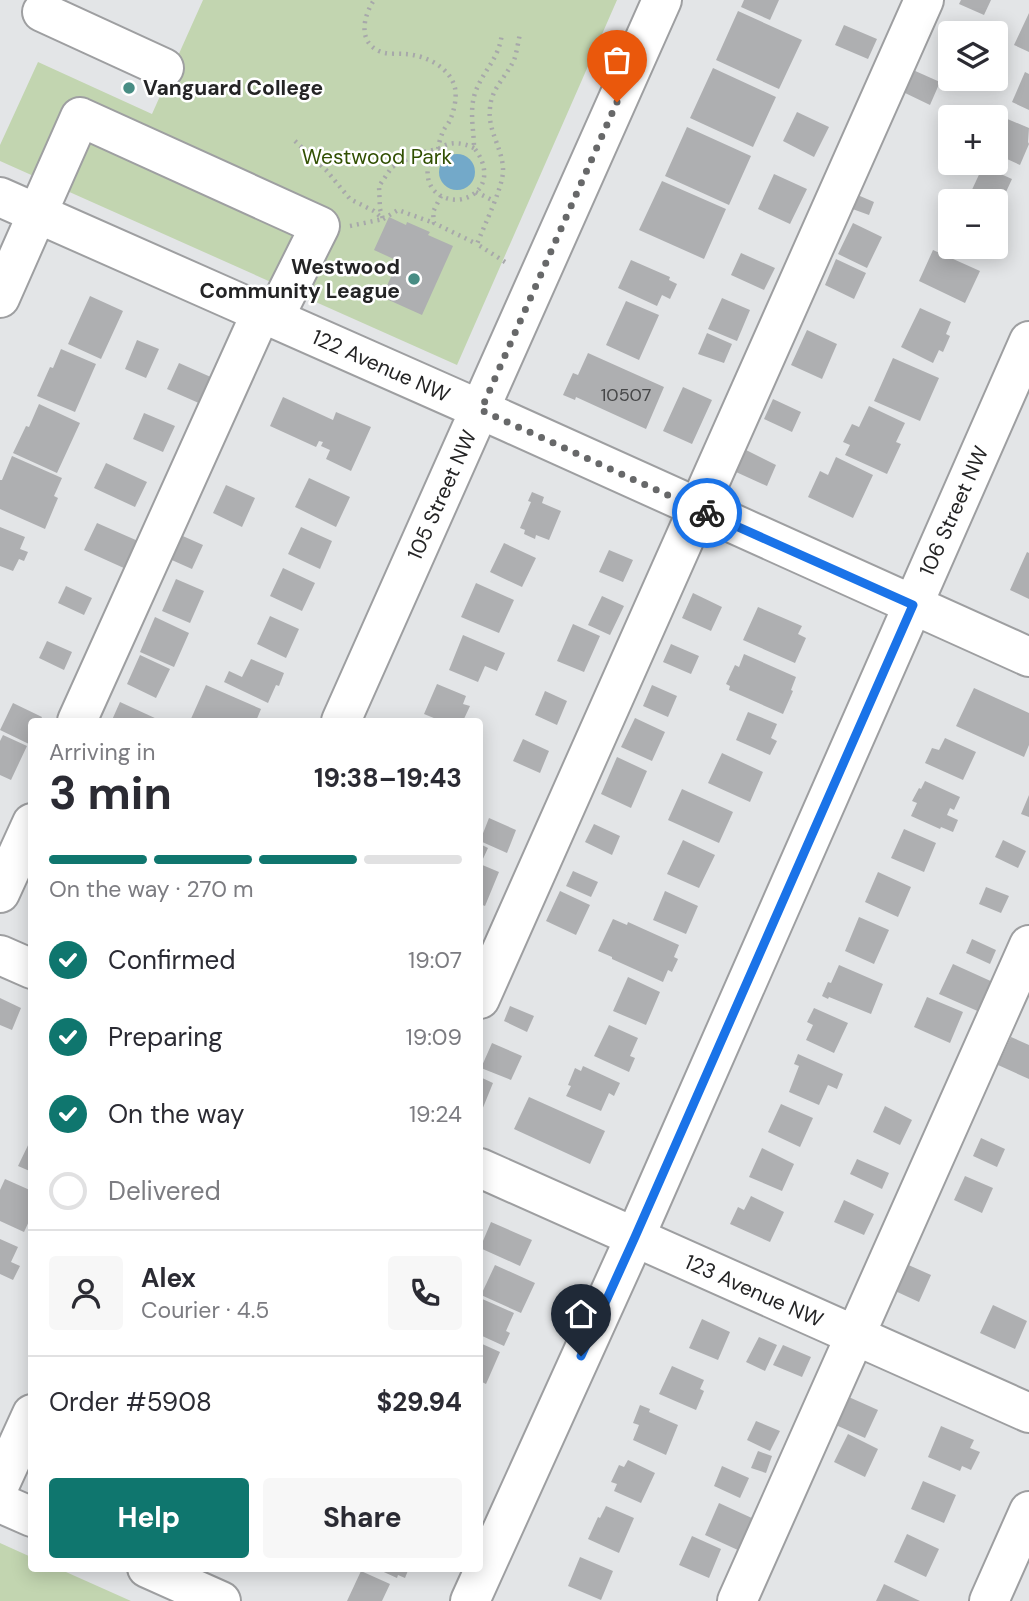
<!DOCTYPE html>
<html lang="en">
<head>
<meta charset="utf-8">
<style>
	:root { --surface:#fff; --page:#f7f7f7; --text:#2b2b33; --muted:#7c7c81; --line:#e1e1e2; --accent:#0f766e }
	body { margin:0; font-family:"DM Sans",sans-serif; background:var(--page); color:var(--text); height:100vh; display:flex; flex-direction:column; font-size:26px; white-space:nowrap }
	* { box-sizing:border-box; margin:0 }
	p { font-size:23px; color:var(--muted) }
	.icon { flex:none; width:38px; height:38px; fill:none; stroke:currentColor; stroke-width:2; stroke-linecap:round; stroke-linejoin:round }
	.map { position:relative; flex:1; overflow:hidden }
	.drawer { position:absolute; left:28px; top:718px; width:455px; height:854px; display:flex; flex-direction:column; background:var(--surface); border-radius:7px; box-shadow:0 4px 18px #0003 }
	.drawer>* { flex:none }
	.tools { position:absolute; left:938px; top:21px; display:grid; gap:14px }
	.tools a { display:grid; place-items:center; width:70px; height:70px; border-radius:7px; background:var(--surface); box-shadow:0 4px 18px #0003; font-size:35px }
	.pin { position:absolute; display:grid; place-items:center; width:60px; height:60px; color:#fff; margin:-72px -30px; border-radius:50% 50% 50% 0; rotate:-45deg; box-shadow:0 0 7px #0007 }
	.pin .icon { rotate:45deg }
	.courier { position:absolute; display:grid; place-items:center; width:70px; height:70px; margin:-35px; border:5px solid #1a73e8; border-radius:50%; background:#fff; color:#222; box-shadow:0 2px 9px #0007 }
	.overview em { font-style:normal; font-weight:700 }
	.overview div { display:flex; flex-direction:column-reverse }
	.overview { display:flex; align-items:center; justify-content:space-between; height:119px; padding:0 21px }
	h1 { font-size:46px; font-weight:700; line-height:52px }
	.bar { display:grid; grid-template-columns:repeat(4,1fr); gap:10px 7px; align-content:center; height:84px; padding:0 21px }
	.bar i { height:9px; border-radius:5px; background:var(--line) }
	.bar .active { background:var(--accent) }
	.bar p { grid-column:span 4 }
	.line { display:flex; align-items:center; gap:18px; padding:0 21px; border-top:2px solid var(--line) }
	.line div { flex:1 }
	.round { display:grid; place-items:center; flex:none; width:74px; height:74px; border-radius:7px; background:var(--page) }
	ol { padding:0 21px; list-style:none }
	li { display:flex; align-items:center; gap:21px; height:77px }
	li p { margin-inline-start:auto }
	li .icon { padding:7px; border-radius:50%; background:var(--accent); color:#fff; stroke-width:4 }
	li:last-child { color:var(--muted) }
	li i { width:38px; height:38px; border:4px solid var(--line); border-radius:50% }
	.button { display:flex; gap:14px; margin-top:auto; padding:14px 21px }
	.button a { flex:1; height:80px; border-radius:7px; background:var(--accent); color:#fff; font-size:28px; font-weight:700; line-height:80px; text-align:center }
	.button a+a { background:var(--page); color:var(--text) }
	.map>svg:first-child { display:block }
	.green { fill:#c2d5b0 }
	.water { fill:#73a9c9 }
	.building { fill:#aeafb1 }
	.lines { fill:none; stroke-linecap:round; stroke-linejoin:round }
	.minor-casing { stroke:#9e9fa1; stroke-width:42 }
	.path { stroke:#a7a8aa; stroke-width:4.5; stroke-dasharray:2 5; stroke-linecap:butt }
	.minor { stroke:#fff; stroke-width:38 }
	.done { stroke:#676869; stroke-width:7; stroke-dasharray:0 12.6 }
	.route { stroke:#1a73e8; stroke-width:9 }
	.poi-dot { fill:#488d84; stroke:#fff; stroke-width:2.5 }
	.labels { text-anchor:middle; dominant-baseline:central; stroke-width:5; stroke-linejoin:round; paint-order:stroke }
	.number-label { font-size:18px; fill:#464748 }
	.poi-label { font-size:21px; font-weight:bold; fill:#242425; stroke:#fff; text-anchor:start }
	.park-label { font-size:21px; fill:#325003; stroke:#fff }
	.street-label { font-size:21px; fill:#242425; stroke:#fff }
</style>
</head>
<body>
<div class="map">
<svg width="1029" height="1601" viewBox="0 0 1029 1601">
	<rect width="100%" height="100%" fill="#e3e5e7"/>
	<path class="green" d="M203,0h414l-160,365 -457,-204v-16l38,-83 114,52z
		M0,1543l31,14 1,11h25l74,33h-131z"/>
	<path class="water" d="M439 172a18 18 0 1 1 36 0a18 18 0 1 1-36 0Z"/>
	<path class="building" d="M744,0h35l-9,20 -29,-13z
		M961,0h30l-7,15 -25,-11z
		M738,11l64,29 -23,49 -63,-29z
		M1029,13v39l-15,-7z
		M844,25l33,14 -9,20 -33,-14z
		M946,31l4,3v19l-12,-6z
		M713,68l63,29 -23,50 -63,-29z
		M913,70l27,12 -10,23 -27,-13z
		M1025,72l4,2v36l-17,-8z
		M797,112l32,15 -15,30 -31,-16z
		M1005,118l24,10 -1,14 1,2 -9,21 -24,-11v-17z
		M687,127l64,29 -22,49 -64,-29z
		M983,166l29,13 -13,28 -3,-1v-5h-10l-16,-7z
		M774,174l33,15 -17,35 -32,-15z
		M662,181l64,28 -22,50 -65,-29z
		M853,193l21,9 -5,13 -22,-8z
		M389,217l17,8 1,-3 23,10 -2,3 25,11 -31,69 -40,-18 16,-36 -24,-11z
		M853,223l29,14 -15,31 -29,-14z
		M963,247h20l-3,8z
		M933,250l47,21 -15,32 -46,-22z
		M741,253l34,15 -11,22 -33,-15z
		M836,259l30,14 -12,26 -29,-14z
		M631,260l39,17 -1,3 8,4 -7,15 -8,-4 -5,11 -39,-18z
		M90,296l33,15 -22,48 -33,-15z
		M722,298l28,12 -13,31 -29,-12z
		M626,301l33,14 -20,45 -33,-15z
		M920,308l31,14 -5,12 4,2 -7,16 -4,-2 -6,13 -32,-16z
		M807,330l30,14 -15,35 -31,-14z
		M707,333l25,11 -8,19 -26,-9z
		M137,340l22,9 -13,29 -21,-9z
		M61,349l35,15 -21,48 -38,-16 13,-29 3,1z
		M588,353l76,34 -18,42 -70,-32 -1,3 -12,-5 10,-22 5,2z
		M893,358l46,20 -19,43 -46,-20z
		M179,363l34,15 -12,26 -34,-15z
		M683,387l29,13 -20,44 -29,-13z
		M283,397l50,23 3,-8 35,15 -20,44 -25,-12 4,-9 -9,-4 2,-4 -4,-1 -3,6 -46,-21z
		M773,399l28,13 -9,20 -28,-13z
		M39,404l41,19 -23,50 -44,-20 13,-27 3,1z
		M869,406l36,17 -9,19 5,2 -14,30 -42,-19 5,-10 -7,-3 9,-18 7,3z
		M144,413l31,13 -12,26 -30,-13z
		M746,450l30,15 -9,21 -31,-14z
		M12,456l50,22 -8,18 4,2 -13,31 -45,-20v-29h2z
		M836,457l37,18 -20,43 -45,-21 12,-26 8,4z
		M106,463l41,19 -12,25 -41,-19z
		M309,478l41,19 -14,30 -41,-20z
		M226,485l29,13 -13,29 -29,-14z
		M532,492l12,5 -2,6 19,8 -12,29 -13,-5 -1,4 -11,-5 1,-4 -5,-2 11,-26 -3,-1z
		M97,523l41,18 -12,28 -42,-19z
		M0,527l25,10 -5,12 8,3 -4,9 -5,-2 -6,12 -13,-5z
		M301,527l31,14 -12,28 -32,-15z
		M176,533l27,12 -11,24 -27,-12z
		M504,543l32,15 -14,29 -32,-15z
		M609,550l24,10 -10,22 -24,-10z
		M1027,552l2,1v46l-19,-9z
		M283,568l32,15 -13,28 -32,-15z
		M176,579l28,12 -14,32 -28,-12z
		M476,583l38,17 -15,33 -38,-16z
		M66,586l26,12 -8,17 -26,-12z
		M693,593l29,14 -11,24 -29,-13z
		M602,596l22,10 -14,29 -22,-10z
		M758,607l44,19 -4,8 8,4 -11,25 -52,-23z
		M270,616l29,13 -13,29 -29,-14z
		M155,617l34,16 -15,34 -34,-15z
		M573,624l27,12 -16,36 -27,-11z
		M463,635l42,18 -8,18 -12,-5 -7,16 -29,-12z
		M47,641l25,11 -8,18 -25,-12z
		M671,644l28,12 -8,18 -28,-12z
		M744,654l52,23 -5,13 2,1 -10,23 -54,-24 1,-4 -4,-2 9,-19 4,2z
		M140,655l30,14 -14,29 -29,-14z
		M251,659l33,14 -5,13 -3,-1 -8,18 -44,-21 5,-11 13,6z
		M437,684l29,12 -3,8 7,2 -7,15h-22l-17,-7z
		M206,685l55,24 -5,12h-66z
		M652,685l25,11 -9,21 -25,-11z
		M974,688l55,25v32l-5,12 -68,-31z
		M545,691l22,10 -10,24 -22,-10z
		M120,702l37,17 -1,2 -44,-1z
		M13,703l29,14 -2,4h-8v18l-3,5 -29,-14z
		M748,712l29,12 -6,14 6,3 -7,14 -34,-15z
		M635,718l30,14 -13,29 -31,-14z
		M3,735l24,11 -16,34 -11,-5v-34z
		M945,738l31,14 -13,28 -38,-17 7,-15 7,2z
		M523,739l26,12 -9,22 -27,-12z
		M722,753l41,19 -13,30 -42,-19z
		M617,757l30,14 -16,37 -30,-14z
		M925,781l35,16 -6,13 -4,-2 -3,7 11,5 -5,12 -12,-5 -1,2 -29,-13 6,-13 -5,-2 7,-13 2,1z
		M682,789l51,23 -14,31 -51,-23z
		M1029,795v22l-8,-3z
		M489,818l27,12 -9,23 -27,-12z
		M594,824l26,12 -8,19 -27,-13z
		M904,829l32,14 -12,29 -33,-14z
		M683,840l32,15 -16,33 -32,-14z
		M1003,840l23,11 -8,17 -23,-11z
		M480,844l8,4 -6,13 -2,-1z
		M480,864l19,8 -14,34 -5,-2z
		M573,871l25,11 -7,15 -25,-11z
		M878,872l33,15 -13,30 -33,-15z
		M986,887l23,9 -8,17 -22,-9z
		M560,891l30,14 -14,30 -30,-14z
		M665,891l33,15 -12,28 -33,-14z
		M859,917l30,13 -15,34 -29,-13z
		M613,919l14,6 1,-3 51,23 -5,12 4,2 -6,13 -4,-2 -5,12 -51,-23v-2l-14,-6z
		M972,939l24,11 -6,14 -24,-11z
		M953,964l42,19 -13,30 -43,-19z
		M839,965l44,19 -12,30 -42,-17 -1,2 -6,-3 6,-14 3,1z
		M628,977l32,15 -14,33 -33,-14z
		M927,997l36,15 -13,31 -36,-16z
		M0,998l21,10 -9,22 -12,-5z
		M510,1006l24,10 -7,16 -23,-11z
		M814,1008l34,15 -14,30 -28,-13 7,-15 -6,-3z
		M609,1025l29,13 -8,18 5,2 -6,14 -35,-16z
		M1011,1037l18,8v34l-31,-14z
		M492,1043l30,13 -11,24 -30,-12z
		M798,1054l45,20 -6,15 -9,-4 -9,20 -30,-13 10,-26 -5,-2z
		M583,1066l37,17 -6,13 -5,-3 -8,18 -35,-15 5,-10 -3,-1 7,-17 6,3z
		M480,1077l13,6 -13,32z
		M529,1097l76,34 -15,33 -76,-35z
		M781,1104l32,14 -13,29 -32,-15z
		M885,1106l27,14 -12,25 -27,-13z
		M32,1137v35l-14,-6z
		M981,1138l24,11 -8,18 -24,-11z
		M762,1148l32,16 -12,27 -33,-14z
		M857,1159l32,14 -7,16 -32,-15z
		M965,1176l28,12 -11,25 -28,-13z
		M5,1179l27,12v24l-8,17 -24,-11v-31z
		M751,1196l33,16 -14,30 -40,-18 8,-17 6,3z
		M844,1200l30,14 -10,21 -30,-13z
		M491,1222l41,18 -12,26 -40,-18z
		M0,1239l18,8 -7,15 9,4 -7,14 -13,-6z
		M904,1263l27,12 -12,27 -26,-12z
		M495,1265l40,18 -14,30 -40,-18z
		M480,1298l34,15 -8,18 4,2 -6,13 -24,-11z
		M993,1305l34,16 -12,28 -35,-16z
		M702,1319l28,13 -12,28 -29,-12z
		M759,1337l18,8 -12,26 -19,-9z
		M480,1343l20,9 -14,32 -6,-3z
		M783,1345l28,12 -9,20 -29,-12z
		M672,1366l32,14 -4,9 4,2 -8,19 -37,-16z
		M842,1394l36,16 -13,28 -36,-16z
		M640,1405l10,4 -1,3 29,13 -12,30 -33,-15 6,-15 -6,-2z
		M756,1421l24,10 -10,20 -23,-11z
		M941,1426l33,14 -4,8 10,4 -9,18 -9,-4 -2,5 -32,-14z
		M848,1434l30,15 -13,28 -31,-15z
		M758,1451l14,5 -6,17 -15,-5z
		M628,1460l27,13 -14,30 -27,-12 3,-7 -6,-2 8,-17 5,2z
		M722,1466l27,12 -9,20 -26,-12z
		M923,1481l33,14 -12,28 -33,-14z
		M719,1503l35,16 -14,32 -35,-16z
		M606,1506l28,12 -15,35 -31,-14 10,-22 2,1z
		M907,1534l32,15 -13,28 -32,-15z
		M692,1536l29,13 -12,29 -30,-13z
		M580,1557l33,14 -12,29 -33,-14z
		M375,1568h34l-4,10 -7,-3 -1,3z
		M361,1571l29,13 -8,17h-35z
		M884,1584l36,17h-44z"/>
	<g class="lines">
		<g class="minor-casing">
			<path id="minor" d="M42,12l122,56
				M0,197l508,225 521,235
				M0,298l80,-181 240,109 -46,92
				M77,721l184,-408
				M341,721l321,-721
				M0,893l32,-70
				M0,955l32,14
				M480,999l444,-999
				M480,1168l549,245
				M0,1484l32,-70
				M0,1503l32,14
				M147,1568l74,33
				M470,1601l165,-364 394,-896
				M737,1601l292,-656
				M989,1601l40,-90"/>
		</g>
		<path class="path" d="M295,141l31,29 24,29 24,12 9,8 15,-9 36,13
			M474,148c-45,-22 -63,39 -28,50 9,3 18,2 26,-3 18,-11 14,-33 2,-47 0,-18 -5,-36 1,-55 8,-23 24,-33 27,-60
			M476,192l18,9
			M441,196l-8,16 1,11 43,21
			M350,226l33,-7 -3,-10 -1,-23 13,-19 27,-14 19,-4c1,-5 2,-11 4,-15 1,-5 6,-9 8,-14 4,-9 7,-22 5,-32 -5,-21 -30,-33 -50,-34 -8,-1 -18,1 -26,-3 -22,-10 -15,-36 -5,-51
			M505,262l-28,-18c7,-18 25,-55 26,-72 1,-22 -16,-41 -13,-64 1,-19 16,-31 24,-48 3,-8 4,-18 6,-26"/>
		<use href="#minor" class="minor"/>
	</g>
	<g class="lines">
		<path class="done" d="M617,102l-136,308 226,103"/>
		<path class="route" d="M581,1356l54,-119 278,-632 -206,-92"/>
	</g>
	<g class="poi-dot">
		<circle cx="129" cy="88" r="7"/>
		<circle cx="414" cy="279" r="7"/>
	</g>
	<g class="labels">
		<g class="number-label">
			<text x="626" y="395">10507</text>
		</g>
		<g class="poi-label">
			<text x="143" y="88">Vanguard College</text>
			<text x="400" y="267" text-anchor="end">Westwood<tspan x="400" dy="24">Community League</tspan></text>
		</g>
		<g class="park-label">
			<text x="377" y="157">Westwood Park</text>
		</g>
		<g class="street-label">
			<text transform="translate(381 366) rotate(24)">122 Avenue NW</text>
			<text transform="translate(442 495) rotate(-66)">105 Street NW</text>
			<text transform="translate(954 511) rotate(-66)">106 Street NW</text>
			<text transform="translate(754 1291) rotate(24)">123 Avenue NW</text>
		</g>
	</g>
</svg>
<div class="tools">
<a><svg class="icon" aria-label="layers" viewBox="0 0 24 24"><path d="M12 4l9 5-9 5-9-5zM3 14l9 5 9-5"/></svg></a>
<a>+</a>
<a>−</a>
</div>
<div class="pin" style="left:617px;top:102px;background:#ea580c"><svg class="icon" aria-label="bag" viewBox="0 0 24 24"><path d="M5 8h14l-1 12H6zM9 8a3 3 0 0 1 6 0"/></svg></div>
<div class="pin" style="left:581px;top:1356px;background:#1f2937"><svg class="icon" aria-label="home" viewBox="0 0 24 24"><path d="M3 11l9-7 9 7M6 9v11h12V9"/></svg></div>
<div class="courier" style="left:707px;top:513px"><svg class="icon" aria-label="bike" viewBox="0 0 24 24"><circle cx="6" cy="16" r="4"/><circle cx="18" cy="16" r="4"/><path d="M6 16l4-8h5l3 8M10 8l3 8H6M13 5h3"/></svg></div>
<section class="drawer">
<div class="overview"><div><h1>3 min</h1><p>Arriving in</p></div><em>19:38–19:43</em></div>
<div class="bar"><i class="active"></i><i class="active"></i><i class="active"></i><i></i><p>On the way · 270 m</p></div>
<ol>
<li><svg class="icon" aria-label="check" viewBox="0 0 24 24"><path d="M5 12l5 5 9-10"/></svg>Confirmed<p>19:07</p></li>
<li><svg class="icon" aria-label="check" viewBox="0 0 24 24"><path d="M5 12l5 5 9-10"/></svg>Preparing<p>19:09</p></li>
<li><svg class="icon" aria-label="check" viewBox="0 0 24 24"><path d="M5 12l5 5 9-10"/></svg>On the way<p>19:24</p></li>
<li><i></i>Delivered</li>
</ol>
<div class="line" style="height:126px"><a class="round"><svg class="icon" aria-label="person" viewBox="0 0 24 24"><circle cx="12" cy="8" r="4"/><path d="M4 21q1-7 8-7t8 7"/></svg></a><div><b>Alex</b><p>Courier · 4.5</p></div><a class="round"><svg class="icon" aria-label="phone" viewBox="0 0 24 24"><path d="M5 4h4l2 5-3 2q2 4 5 5l2-3 5 2v4C11 20 4 13 5 4z"/></svg></a></div>
<div class="line" style="height:91px"><div>Order #5908</div><b>$29.94</b></div>
<div class="button"><a>Help</a><a>Share</a></div>
</section>
</div>
</body>
</html>
